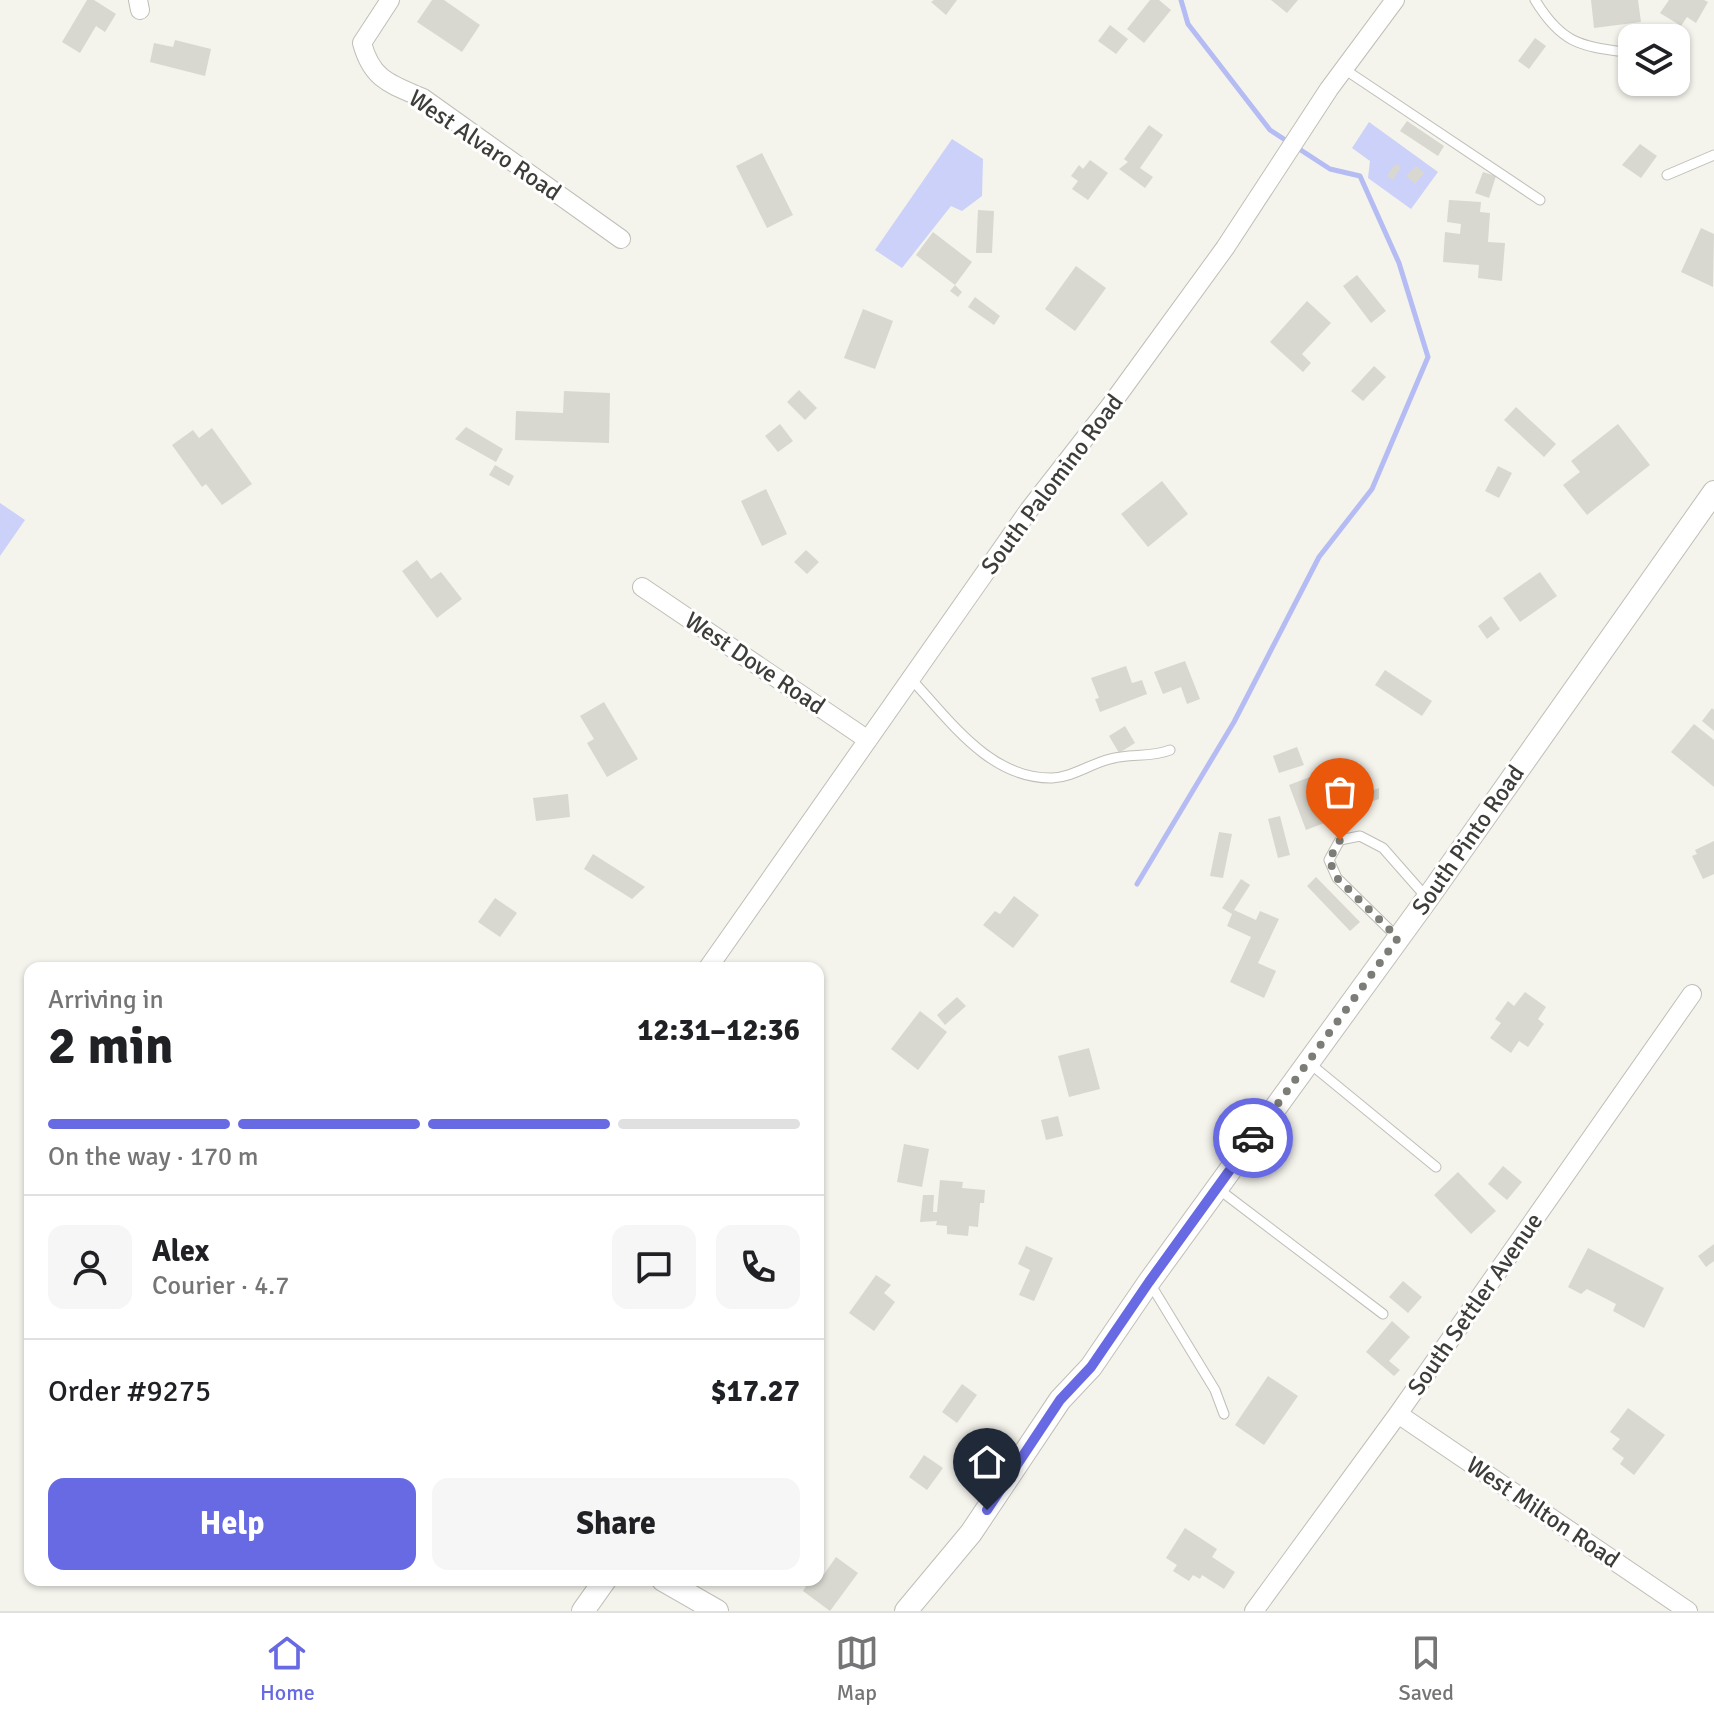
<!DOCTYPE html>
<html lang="en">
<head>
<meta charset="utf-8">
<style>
	:root { --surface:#fff; --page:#f6f6f6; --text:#202124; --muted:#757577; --line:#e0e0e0; --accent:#686ae3 }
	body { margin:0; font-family:Signika,sans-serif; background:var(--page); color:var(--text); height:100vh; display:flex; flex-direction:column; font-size:30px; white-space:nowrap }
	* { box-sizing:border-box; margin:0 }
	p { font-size:26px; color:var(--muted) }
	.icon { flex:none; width:44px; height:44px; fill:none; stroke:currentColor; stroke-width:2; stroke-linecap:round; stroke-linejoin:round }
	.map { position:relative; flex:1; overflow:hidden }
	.panel { position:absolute; left:24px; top:962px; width:800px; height:624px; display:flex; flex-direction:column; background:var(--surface); border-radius:16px; box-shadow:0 2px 6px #0004 }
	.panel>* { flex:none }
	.fabs { position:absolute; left:1618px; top:24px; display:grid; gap:16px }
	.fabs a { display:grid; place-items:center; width:72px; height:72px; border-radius:16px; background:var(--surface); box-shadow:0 2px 6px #0004; font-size:40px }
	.pin { position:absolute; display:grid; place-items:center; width:68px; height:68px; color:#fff; margin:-82px -34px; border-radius:50% 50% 50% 0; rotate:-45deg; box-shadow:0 0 8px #0007 }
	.pin .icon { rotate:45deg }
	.courier { position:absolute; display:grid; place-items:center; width:80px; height:80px; margin:-40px; border:6px solid #686ae3; border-radius:50%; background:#fff; color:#222; box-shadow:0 2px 10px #0007 }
	.head em { font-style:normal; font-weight:700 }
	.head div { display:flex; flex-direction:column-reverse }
	.head { display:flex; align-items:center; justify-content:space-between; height:136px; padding:0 24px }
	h1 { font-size:52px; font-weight:700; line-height:60px }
	.bar { display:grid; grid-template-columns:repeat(4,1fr); gap:12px 8px; align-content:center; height:96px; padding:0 24px }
	.bar i { height:10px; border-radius:6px; background:var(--line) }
	.bar .active { background:var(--accent) }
	.bar p { grid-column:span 4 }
	.line { display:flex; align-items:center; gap:20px; padding:0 24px; border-top:2px solid var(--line) }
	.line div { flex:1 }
	.round { display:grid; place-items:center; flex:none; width:84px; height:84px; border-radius:16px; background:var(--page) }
	.action { display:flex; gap:16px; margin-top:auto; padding:16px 24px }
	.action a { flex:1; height:92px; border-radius:16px; background:var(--accent); color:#fff; font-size:32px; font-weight:700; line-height:92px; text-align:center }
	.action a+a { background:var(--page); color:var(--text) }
	.dock { display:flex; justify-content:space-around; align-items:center; height:112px; border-top:2px solid var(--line); background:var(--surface); font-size:22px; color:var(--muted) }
	.dock a { display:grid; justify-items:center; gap:4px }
	.dock .active { color:var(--accent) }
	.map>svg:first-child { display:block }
	.green { fill:#cbd1f8 }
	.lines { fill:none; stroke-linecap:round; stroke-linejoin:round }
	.stream { stroke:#b5bcf4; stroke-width:5 }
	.building { fill:#d8d8d0 }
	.service-casing { stroke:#bfbeb7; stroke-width:11 }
	.minor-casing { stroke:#bfbeb7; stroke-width:20 }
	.tertiary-casing { stroke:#bfbeb7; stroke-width:24 }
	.service { stroke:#fff; stroke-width:9 }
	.minor { stroke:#fff; stroke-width:18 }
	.tertiary { stroke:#fff; stroke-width:22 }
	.done { stroke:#7d7d78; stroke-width:8; stroke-dasharray:0 14.4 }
	.route { stroke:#686ae3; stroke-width:10 }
	.labels { text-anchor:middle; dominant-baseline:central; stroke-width:6; stroke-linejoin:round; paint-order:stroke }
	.street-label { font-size:24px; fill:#3d3d3a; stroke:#fff }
</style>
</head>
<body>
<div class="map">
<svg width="1714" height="1611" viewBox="0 0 1714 1611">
	<rect width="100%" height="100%" fill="#f4f3ec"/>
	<path class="green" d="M1369,122l69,50 -27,37 -43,-31 2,-17 -18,-13z
		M952,139l31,20 -1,37 -20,15 -11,-5 -49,62 -27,-18z
		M0,503l25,17 -25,36z"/>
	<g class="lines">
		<path class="stream" d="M1137,884l97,-162 85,-165 53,-68 56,-132 -29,-94 -39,-87 -30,-7 -60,-39 -82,-106 -7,-24"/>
	</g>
	<path class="building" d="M87,0h7l22,14 -11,18 -9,-6 -16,27 -18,-11z
		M432,0h12l36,25 -18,27 -45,-30z
		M934,0h23l-11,15 -15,-13z
		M1150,0h9l12,10 -27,33 -17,-14z
		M1271,0h27l-11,13z
		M1591,0h47l3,22 -47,6z
		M1669,0h35l4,2 -12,21 -9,-6 -6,9 -21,-13z
		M1110,25l18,14 -12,15 -18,-13z
		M1535,38l11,8 -17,23 -11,-8z
		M175,40l36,9 -6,27 -55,-14 4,-19 19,4z
		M1407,121l37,25 -6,10 -38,-25z
		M1149,125l14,10 -23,33 13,9 -8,11 -26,-19 9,-7 -4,-3z
		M1640,144l17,12 -16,22 -19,-13z
		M762,153l31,62 -26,13 -31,-62z
		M1090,160l18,13 -20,27 -16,-11 6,-8 -7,-5 8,-11 4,4z
		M1395,164l6,3 -8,13 -6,-4z
		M1416,166l8,7 -9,11 -9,-8z
		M1483,172l13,4 -7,22 -14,-5z
		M1449,200l32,2 -1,10 10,1 -2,29 17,1 -3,38 -24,-3 1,-13 -36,-3 2,-30 15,2 1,-10 -14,-2z
		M978,210l16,1 -2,42h-16z
		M1701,228l13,6 -1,53 -32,-15z
		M933,232l39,30 -17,23 7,7 -4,5 -8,-6 5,-6 -39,-30z
		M1076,266l30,22 -31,43 -30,-22z
		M1357,275l29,36 -15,12 -28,-37z
		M975,297l25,19 -6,9 -26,-18z
		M1307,301l24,22 -29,31 9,9 -8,9 -33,-30z
		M863,309l30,12 -18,48 -31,-11z
		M1374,366l12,11 -23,24 -12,-10z
		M799,390l18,18 -12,12 -18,-18z
		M564,391l46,2 -1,50 -94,-3 1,-29 47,2z
		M1516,407l40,37 -12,13 -40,-37z
		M780,424l13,17 -15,11 -13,-16z
		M1618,424l32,41 -63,50 -24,-30 17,-13 -9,-11z
		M466,427l37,22 -7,13 -41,-23z
		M212,428l40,56 -30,21 -16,-21 -4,3 -30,-42 21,-15 6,8z
		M495,465l19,11 -5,10 -20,-11z
		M1498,466l14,7 -13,25 -14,-7z
		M1162,481l26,33 -40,33 -27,-33z
		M766,489l21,45 -25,12 -21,-45z
		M806,550l13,12 -12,12 -13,-12z
		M417,560l14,19 10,-7 21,27 -25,19 -35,-47z
		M1540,572l17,24 -37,26 -17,-24z
		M1491,616l9,13 -13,10 -9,-13z
		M1185,661l15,38 -13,5 -6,-17 -18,7 -9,-22z
		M1126,666l6,17 10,-3 5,14 -47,18 -5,-13 4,-1 -8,-20z
		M1385,670l47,31 -10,15 -47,-31z
		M604,702l34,57 -31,18 -20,-34 7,-4 -14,-23z
		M1712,708l2,2v21l-12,-10z
		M1694,724l20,16v47l-43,-35z
		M1125,726l10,17 -16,10 -10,-17z
		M1297,747l7,18 -25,8 -6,-17z
		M1315,775l17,45 -26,10 -17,-45z
		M1379,788v11l-38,13 -3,-9z
		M568,794l2,23 -34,4 -3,-23z
		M1280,816l10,39 -12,3 -10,-39z
		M1219,832l13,2 -9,44 -13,-2z
		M1714,841v33l-11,5 -11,-23 5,-2 -2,-4z
		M593,854l52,33 -13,12 -48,-30z
		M1316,877l44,45 -10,9 -43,-45z
		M1241,879l9,6 -16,25 22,10 4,-9 19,8 -21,44 18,8 -12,27 -34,-16 21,-45 -24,-11 5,-12 -10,-6z
		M1014,896l25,19 -26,33 -30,-23 12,-14 5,3z
		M495,898l22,15 -17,24 -22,-15z
		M1525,992l21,15 -8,12 6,5 -16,23 -9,-6 -8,12 -21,-15 11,-15 -6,-4 13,-18 6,5z
		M957,997l9,9 -21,19 -8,-10z
		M920,1011l27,21 -29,38 -27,-21z
		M1089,1048l11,41 -31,8 -11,-41z
		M1058,1116l5,20 -17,4 -5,-20z
		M904,1144l25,5 -7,38 -25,-5z
		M1503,1166l19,16 -15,18 -19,-16z
		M1458,1172l38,39 -25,23 -37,-39z
		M940,1180l23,2 -1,6 23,2 -1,13h-4l-2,24 -9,-1 -1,10 -21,-2v-8l-11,-1 1,-4 -17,1 3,-27h11l-1,17h4z
		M1714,1244v17l-8,6 -8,-11z
		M1026,1246l27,12 -19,43 -15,-6 11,-25 -12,-6z
		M1588,1248l76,40 -20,40 -31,-17 3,-7 -29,-15 -6,5 -13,-7z
		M876,1275l15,10 -7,8 11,9 -21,29 -25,-18z
		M1403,1281l19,16 -14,16 -19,-16z
		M1392,1321l18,16 -21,24 11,9 -6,6 -28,-24z
		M1268,1376l30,20 -34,49 -29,-20z
		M962,1384l15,11 -20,28 -15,-11z
		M1628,1408l37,27 -31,40 -14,-11 4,-6 -12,-9 8,-10 -10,-7z
		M924,1455l19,13 -16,22 -18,-13z
		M1185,1528l32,21 -5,8 23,15 -11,17 -22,-14 -2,4 -7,-4 -4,6 -16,-10 4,-6 -11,-7z
		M836,1557l22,16 -28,38 -27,-20 7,-11h8v-6l4,3z"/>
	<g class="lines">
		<g class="service-casing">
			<path id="service" d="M1535,0c28,46 47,46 97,53
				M1645,38l2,-4
				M1344,69l196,131
				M1667,175l47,-20
				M911,679c38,40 78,100 141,99 21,-1 38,-14 58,-19 20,-6 41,-1 60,-9
				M1398,938l-61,-60 -8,-18 11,-20 20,-4 23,12 44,50
				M1308,1062l128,105
				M1217,1188l166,126
				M1151,1285l64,105 9,24"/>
		</g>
		<g class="minor-casing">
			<path id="minor" d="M138,0l2,10
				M390,0l-28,43c10,37 28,41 61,55l198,141
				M642,587l226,153
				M708,968l321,-458 81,-104 115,-158 104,-159 66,-89
				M1398,1414l290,197
				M1254,1611l144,-197 294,-420"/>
		</g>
		<g class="tertiary-casing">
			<path id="tertiary" d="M663,1580l54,31
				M583,1611l22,-31
				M906,1611l65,-78 89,-133 31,-33 58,-85 278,-383 287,-407"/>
		</g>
		<use href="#service" class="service"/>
		<use href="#minor" class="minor"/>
		<use href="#tertiary" class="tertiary"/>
	</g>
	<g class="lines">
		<path class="done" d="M1253,1138l145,-200 -61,-60 -8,-18 11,-20"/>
		<path class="route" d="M987,1510l73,-110 31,-33 58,-85 104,-144"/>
	</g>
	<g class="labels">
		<g class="street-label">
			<text transform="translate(485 145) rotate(34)">West Alvaro Road</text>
			<text transform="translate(1052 484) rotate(-53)">South Palomino Road</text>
			<text transform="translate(755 663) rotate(34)">West Dove Road</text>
			<text transform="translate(1468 840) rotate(-55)">South Pinto Road</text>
			<text transform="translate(1475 1304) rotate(-55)">South Settler Avenue</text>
			<text transform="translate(1543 1512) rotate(34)">West Milton Road</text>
		</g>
	</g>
</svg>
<div class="fabs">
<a><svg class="icon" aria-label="layers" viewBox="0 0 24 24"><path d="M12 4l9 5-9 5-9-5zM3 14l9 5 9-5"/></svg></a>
</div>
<div class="pin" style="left:1340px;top:840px;background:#ea580c"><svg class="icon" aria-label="bag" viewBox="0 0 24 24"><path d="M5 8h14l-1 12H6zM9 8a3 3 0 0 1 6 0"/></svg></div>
<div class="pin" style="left:987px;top:1510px;background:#1f2937"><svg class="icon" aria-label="home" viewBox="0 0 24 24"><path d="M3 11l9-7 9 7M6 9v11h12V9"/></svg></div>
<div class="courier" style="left:1253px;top:1138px"><svg class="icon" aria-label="car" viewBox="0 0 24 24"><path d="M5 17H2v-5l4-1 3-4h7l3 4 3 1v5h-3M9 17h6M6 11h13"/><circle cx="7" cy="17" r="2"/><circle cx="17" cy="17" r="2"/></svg></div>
<section class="panel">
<div class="head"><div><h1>2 min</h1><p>Arriving in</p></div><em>12:31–12:36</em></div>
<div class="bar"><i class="active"></i><i class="active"></i><i class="active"></i><i></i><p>On the way · 170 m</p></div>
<div class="line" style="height:144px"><a class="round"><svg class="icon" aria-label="person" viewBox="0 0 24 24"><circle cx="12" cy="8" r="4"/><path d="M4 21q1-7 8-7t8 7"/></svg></a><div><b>Alex</b><p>Courier · 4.7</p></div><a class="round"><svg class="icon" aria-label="chat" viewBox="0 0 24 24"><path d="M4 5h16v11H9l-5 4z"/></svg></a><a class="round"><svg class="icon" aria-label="phone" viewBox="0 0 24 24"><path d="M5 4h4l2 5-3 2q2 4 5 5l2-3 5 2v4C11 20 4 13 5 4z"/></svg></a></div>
<div class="line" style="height:104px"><div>Order #9275</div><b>$17.27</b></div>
<div class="action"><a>Help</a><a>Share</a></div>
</section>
</div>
<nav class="dock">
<a class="active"><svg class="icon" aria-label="home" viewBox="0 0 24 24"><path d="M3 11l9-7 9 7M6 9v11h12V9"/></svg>Home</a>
<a><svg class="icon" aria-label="map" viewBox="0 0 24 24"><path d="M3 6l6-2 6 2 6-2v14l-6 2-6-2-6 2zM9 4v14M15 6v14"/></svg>Map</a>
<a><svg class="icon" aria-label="saved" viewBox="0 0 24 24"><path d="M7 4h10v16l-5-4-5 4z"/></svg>Saved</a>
</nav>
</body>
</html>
